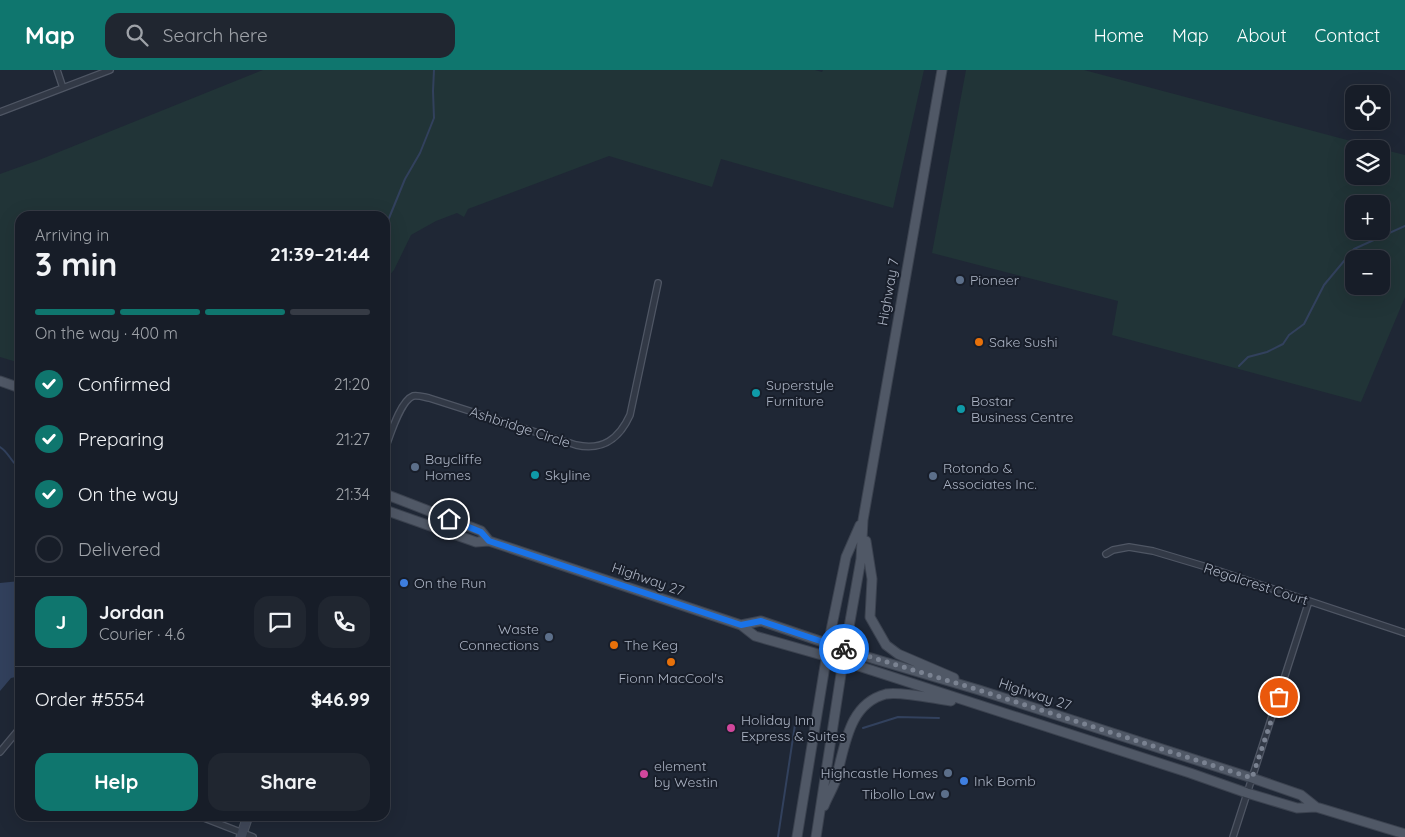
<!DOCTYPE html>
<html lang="en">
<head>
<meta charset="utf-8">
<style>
	:root { --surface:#171d28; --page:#202630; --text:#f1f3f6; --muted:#9ea2a8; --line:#363b45; --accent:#0f766e }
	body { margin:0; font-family:Quicksand,sans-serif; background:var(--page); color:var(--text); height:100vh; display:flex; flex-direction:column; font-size:19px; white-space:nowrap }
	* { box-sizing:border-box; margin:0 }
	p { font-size:16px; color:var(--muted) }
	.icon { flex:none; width:28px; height:28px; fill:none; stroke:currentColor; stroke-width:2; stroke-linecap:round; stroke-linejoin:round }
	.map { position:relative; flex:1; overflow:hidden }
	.details { position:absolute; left:15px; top:141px; width:375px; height:610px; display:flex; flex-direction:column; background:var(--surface); border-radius:15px; box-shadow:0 5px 20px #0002,0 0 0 1px var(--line) }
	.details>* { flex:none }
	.fabs { position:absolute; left:1345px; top:15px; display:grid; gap:10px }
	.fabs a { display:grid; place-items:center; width:45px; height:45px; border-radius:10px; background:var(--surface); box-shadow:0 5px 20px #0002,0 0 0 1px var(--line); font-size:25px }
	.pin { position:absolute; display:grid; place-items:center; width:42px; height:42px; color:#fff; margin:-21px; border:2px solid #fff; border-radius:50%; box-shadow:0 1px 5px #0007 }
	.courier { position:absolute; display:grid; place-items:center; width:50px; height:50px; margin:-25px; border:4px solid #1a73e8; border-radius:50%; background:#fff; color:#222; box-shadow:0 1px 6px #0007 }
	.headline em { font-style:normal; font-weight:700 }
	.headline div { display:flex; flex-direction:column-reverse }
	.headline { display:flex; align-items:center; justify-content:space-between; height:85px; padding:0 20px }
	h1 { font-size:32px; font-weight:700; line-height:38px }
	.bar { display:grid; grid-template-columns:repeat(4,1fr); gap:8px 5px; align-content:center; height:60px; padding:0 20px }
	.bar i { height:6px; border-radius:4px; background:var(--line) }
	.bar .active { background:var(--accent) }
	.bar p { grid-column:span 4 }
	.line { display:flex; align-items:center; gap:12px; padding:0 20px; border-top:1px solid var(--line) }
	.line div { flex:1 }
	.round { display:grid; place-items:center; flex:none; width:52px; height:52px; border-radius:15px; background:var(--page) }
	ol { padding:0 20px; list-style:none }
	li { display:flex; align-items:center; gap:15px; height:55px }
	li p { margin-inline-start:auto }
	li .icon { padding:5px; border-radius:50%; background:var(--accent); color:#fff; stroke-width:4 }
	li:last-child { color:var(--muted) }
	li i { width:28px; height:28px; border:2px solid var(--line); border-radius:50% }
	.primary-button { display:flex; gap:10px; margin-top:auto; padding:10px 20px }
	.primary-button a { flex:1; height:58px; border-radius:15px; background:var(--accent); color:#fff; font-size:20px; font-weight:700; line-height:58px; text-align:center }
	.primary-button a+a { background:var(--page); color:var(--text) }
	header { display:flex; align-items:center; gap:30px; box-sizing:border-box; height:70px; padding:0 25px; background:var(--accent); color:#fff }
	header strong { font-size:24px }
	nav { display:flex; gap:28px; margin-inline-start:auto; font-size:18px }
	.search { width:350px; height:45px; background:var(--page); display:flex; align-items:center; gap:12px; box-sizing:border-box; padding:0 18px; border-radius:15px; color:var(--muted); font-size:19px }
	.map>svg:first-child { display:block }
	.green { fill:#213437; fill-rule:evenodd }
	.water { fill:#32415d }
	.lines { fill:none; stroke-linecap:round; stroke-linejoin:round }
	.stream { stroke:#32415d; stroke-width:2 }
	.street-casing { stroke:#4f5664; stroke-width:8 }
	.secondary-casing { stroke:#4f5664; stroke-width:11 }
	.primary-casing { stroke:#3b424f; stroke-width:11 }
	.street { stroke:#323946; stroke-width:5.5 }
	.secondary { stroke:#404859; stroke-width:9 }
	.primary { stroke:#505866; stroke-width:9 }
	.done { stroke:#7a8291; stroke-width:5; stroke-dasharray:0 9 }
	.route { stroke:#1a73e8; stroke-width:6 }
	.service-dot { fill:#5c6f8a; stroke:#181e2a; stroke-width:2 }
	.food-dot { fill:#e8710a; stroke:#181e2a; stroke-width:2 }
	.culture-dot { fill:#0f9aa8; stroke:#181e2a; stroke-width:2 }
	.shop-dot { fill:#3f7fe0; stroke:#181e2a; stroke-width:2 }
	.hotel-dot { fill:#d1479c; stroke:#181e2a; stroke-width:2 }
	.labels { text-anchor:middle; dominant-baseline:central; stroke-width:4; stroke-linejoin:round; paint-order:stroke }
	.poi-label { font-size:14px; fill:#abb3c3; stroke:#181e2a; text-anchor:start }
	.street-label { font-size:14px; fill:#abb3c3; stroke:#181e2a }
</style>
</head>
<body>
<header>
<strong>Map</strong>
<div class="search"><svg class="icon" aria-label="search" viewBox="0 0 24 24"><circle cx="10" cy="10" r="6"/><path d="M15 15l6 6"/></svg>Search here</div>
<nav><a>Home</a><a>Map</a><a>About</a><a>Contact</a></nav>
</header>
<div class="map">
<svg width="1405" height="767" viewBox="0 0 1405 767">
	<rect width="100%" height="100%" fill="#1f2735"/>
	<path class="green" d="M263,0h552l7,2 1,-2h101l-31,138 -172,-49 -9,28 -103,-31 -141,53 -4,8 -7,-4 -21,8 -25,14 -17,35 -9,10v-64h-365v147l-20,-6v-183l39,-14z
		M966,0h118l297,79h-27v27h27v-27l24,6v142l-44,105 -249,-67 6,-34 -186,-48zM1354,134h27v27h-27zM1354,189h27v27h-27z"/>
	<path class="water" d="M20,511v95l-9,2 -11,13v-108z"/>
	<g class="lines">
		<path class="stream" d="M385,154l2,-1 18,-44 15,-26 14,-35 -1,-27 1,-21
			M1239,296l9,-9 19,-5 16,-8 6,-9 15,-11 20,-39 30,-36 51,-23
			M0,377c9,5 11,16 20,21
			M863,658l35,-11 41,1
			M778,767l18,-119"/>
		<g class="street-casing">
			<path id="street" d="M57,0l6,18
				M0,42l110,-42
				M385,379c5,-13 15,-48 28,-53 5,-1 11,1 16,2l147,47c27,6 43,-6 54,-30l28,-132
				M385,389v1
				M1106,484l7,-4 16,-3 24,4 57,17 195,65
				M0,682l20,-24
				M199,746l54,21
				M1233,767l76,-236"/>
		</g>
		<g class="secondary-casing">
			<path id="secondary" d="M241,767l7,-21"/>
		</g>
		<g class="primary-casing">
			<path id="primary" d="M0,311l20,7
				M385,424l96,37 8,10
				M385,440l91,32 13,-1 252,84 14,11 88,25 347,112 57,20 50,15 19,-1 89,27
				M866,471l6,38 -2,38 16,28 12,9 56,24
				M741,555l20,-4 100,34 118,35 273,88 49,17 15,12
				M824,736c3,-8 8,-16 11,-24 10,-33 12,-78 51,-88 15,-3 49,5 65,7
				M797,767l33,-202 16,-78 14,-32
				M816,767l27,-176 18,-102 2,-39 79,-450"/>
		</g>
		<use href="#street" class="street"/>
		<use href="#secondary" class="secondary"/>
		<use href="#primary" class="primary"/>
	</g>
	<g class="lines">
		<path class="done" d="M844,579l135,41 273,88 27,-81"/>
		<path class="route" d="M449,449l32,13 8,9 252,84 20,-4 83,28"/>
	</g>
	<g class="service-dot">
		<circle cx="960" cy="210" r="5"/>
		<circle cx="415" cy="397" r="5"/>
		<circle cx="933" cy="406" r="5"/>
		<circle cx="549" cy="567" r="5"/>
		<circle cx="948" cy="703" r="5"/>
		<circle cx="945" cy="724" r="5"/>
	</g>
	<g class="food-dot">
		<circle cx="979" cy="272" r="5"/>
		<circle cx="614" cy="575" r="5"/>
		<circle cx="671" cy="592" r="5"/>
	</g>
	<g class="culture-dot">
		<circle cx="756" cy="323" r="5"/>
		<circle cx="961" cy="339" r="5"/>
		<circle cx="535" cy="405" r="5"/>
	</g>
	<g class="shop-dot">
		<circle cx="404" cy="513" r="5"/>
		<circle cx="964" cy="711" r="5"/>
	</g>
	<g class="hotel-dot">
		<circle cx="731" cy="658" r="5"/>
		<circle cx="644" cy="704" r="5"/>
	</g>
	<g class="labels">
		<g class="poi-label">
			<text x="970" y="210">Pioneer</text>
			<text x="989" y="272">Sake Sushi</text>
			<text x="766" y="315">Superstyle<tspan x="766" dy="16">Furniture</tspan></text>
			<text x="971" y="331">Bostar<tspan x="971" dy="16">Business Centre</tspan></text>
			<text x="425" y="389">Baycliffe<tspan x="425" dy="16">Homes</tspan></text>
			<text x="943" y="398">Rotondo &amp;<tspan x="943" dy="16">Associates Inc.</tspan></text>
			<text x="545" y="405">Skyline</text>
			<text x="414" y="513">On the Run</text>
			<text x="539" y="559" text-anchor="end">Waste<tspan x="539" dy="16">Connections</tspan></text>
			<text x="624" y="575">The Keg</text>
			<text x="671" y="608" text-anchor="middle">Fionn MacCool's</text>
			<text x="741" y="650">Holiday Inn<tspan x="741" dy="16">Express &amp; Suites</tspan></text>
			<text x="654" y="696">element<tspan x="654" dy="16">by Westin</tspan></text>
			<text x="938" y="703" text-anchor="end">Highcastle Homes</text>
			<text x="974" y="711">Ink Bomb</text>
			<text x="935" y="724" text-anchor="end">Tibollo Law</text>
		</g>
		<g class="street-label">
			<text transform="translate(888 222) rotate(-80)">Highway 7</text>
			<text transform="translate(520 357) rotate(18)">Ashbridge Circle</text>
			<text transform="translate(648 509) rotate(19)">Highway 27</text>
			<text transform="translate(1256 514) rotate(18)">Regalcrest Court</text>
			<text transform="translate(1035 624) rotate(18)">Highway 27</text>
		</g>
	</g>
</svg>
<div class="fabs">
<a><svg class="icon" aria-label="locate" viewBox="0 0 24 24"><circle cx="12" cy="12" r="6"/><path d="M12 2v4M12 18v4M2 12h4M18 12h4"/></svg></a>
<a><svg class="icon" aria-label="layers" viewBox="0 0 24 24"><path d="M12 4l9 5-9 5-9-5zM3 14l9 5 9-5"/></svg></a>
<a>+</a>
<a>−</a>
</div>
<div class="pin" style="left:1279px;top:627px;background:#ea580c"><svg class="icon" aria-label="bag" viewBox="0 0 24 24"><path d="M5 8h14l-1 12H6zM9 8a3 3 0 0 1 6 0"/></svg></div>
<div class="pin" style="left:449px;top:449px;background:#1f2937"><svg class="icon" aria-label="home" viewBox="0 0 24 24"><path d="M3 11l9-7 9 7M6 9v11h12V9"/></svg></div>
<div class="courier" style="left:844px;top:579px"><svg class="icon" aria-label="bike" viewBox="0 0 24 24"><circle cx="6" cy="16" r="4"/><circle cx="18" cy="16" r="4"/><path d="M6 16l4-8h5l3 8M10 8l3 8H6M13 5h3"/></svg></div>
<section class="details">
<div class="headline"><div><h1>3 min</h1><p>Arriving in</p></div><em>21:39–21:44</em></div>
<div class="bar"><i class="active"></i><i class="active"></i><i class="active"></i><i></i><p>On the way · 400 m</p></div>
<ol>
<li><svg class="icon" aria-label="check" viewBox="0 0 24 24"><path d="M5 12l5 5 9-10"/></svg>Confirmed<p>21:20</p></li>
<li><svg class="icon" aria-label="check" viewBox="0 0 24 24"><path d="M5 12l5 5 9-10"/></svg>Preparing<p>21:27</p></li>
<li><svg class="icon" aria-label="check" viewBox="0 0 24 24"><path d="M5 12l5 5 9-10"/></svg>On the way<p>21:34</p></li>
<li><i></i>Delivered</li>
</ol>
<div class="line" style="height:90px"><b class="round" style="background:var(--accent);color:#fff">J</b><div><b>Jordan</b><p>Courier · 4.6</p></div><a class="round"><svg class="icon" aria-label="chat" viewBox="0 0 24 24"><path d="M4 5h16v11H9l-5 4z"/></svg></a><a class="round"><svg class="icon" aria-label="phone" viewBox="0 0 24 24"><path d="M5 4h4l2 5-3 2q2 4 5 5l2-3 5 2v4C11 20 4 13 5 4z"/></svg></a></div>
<div class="line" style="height:65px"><div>Order #5554</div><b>$46.99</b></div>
<div class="primary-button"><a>Help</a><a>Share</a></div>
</section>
</div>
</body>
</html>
